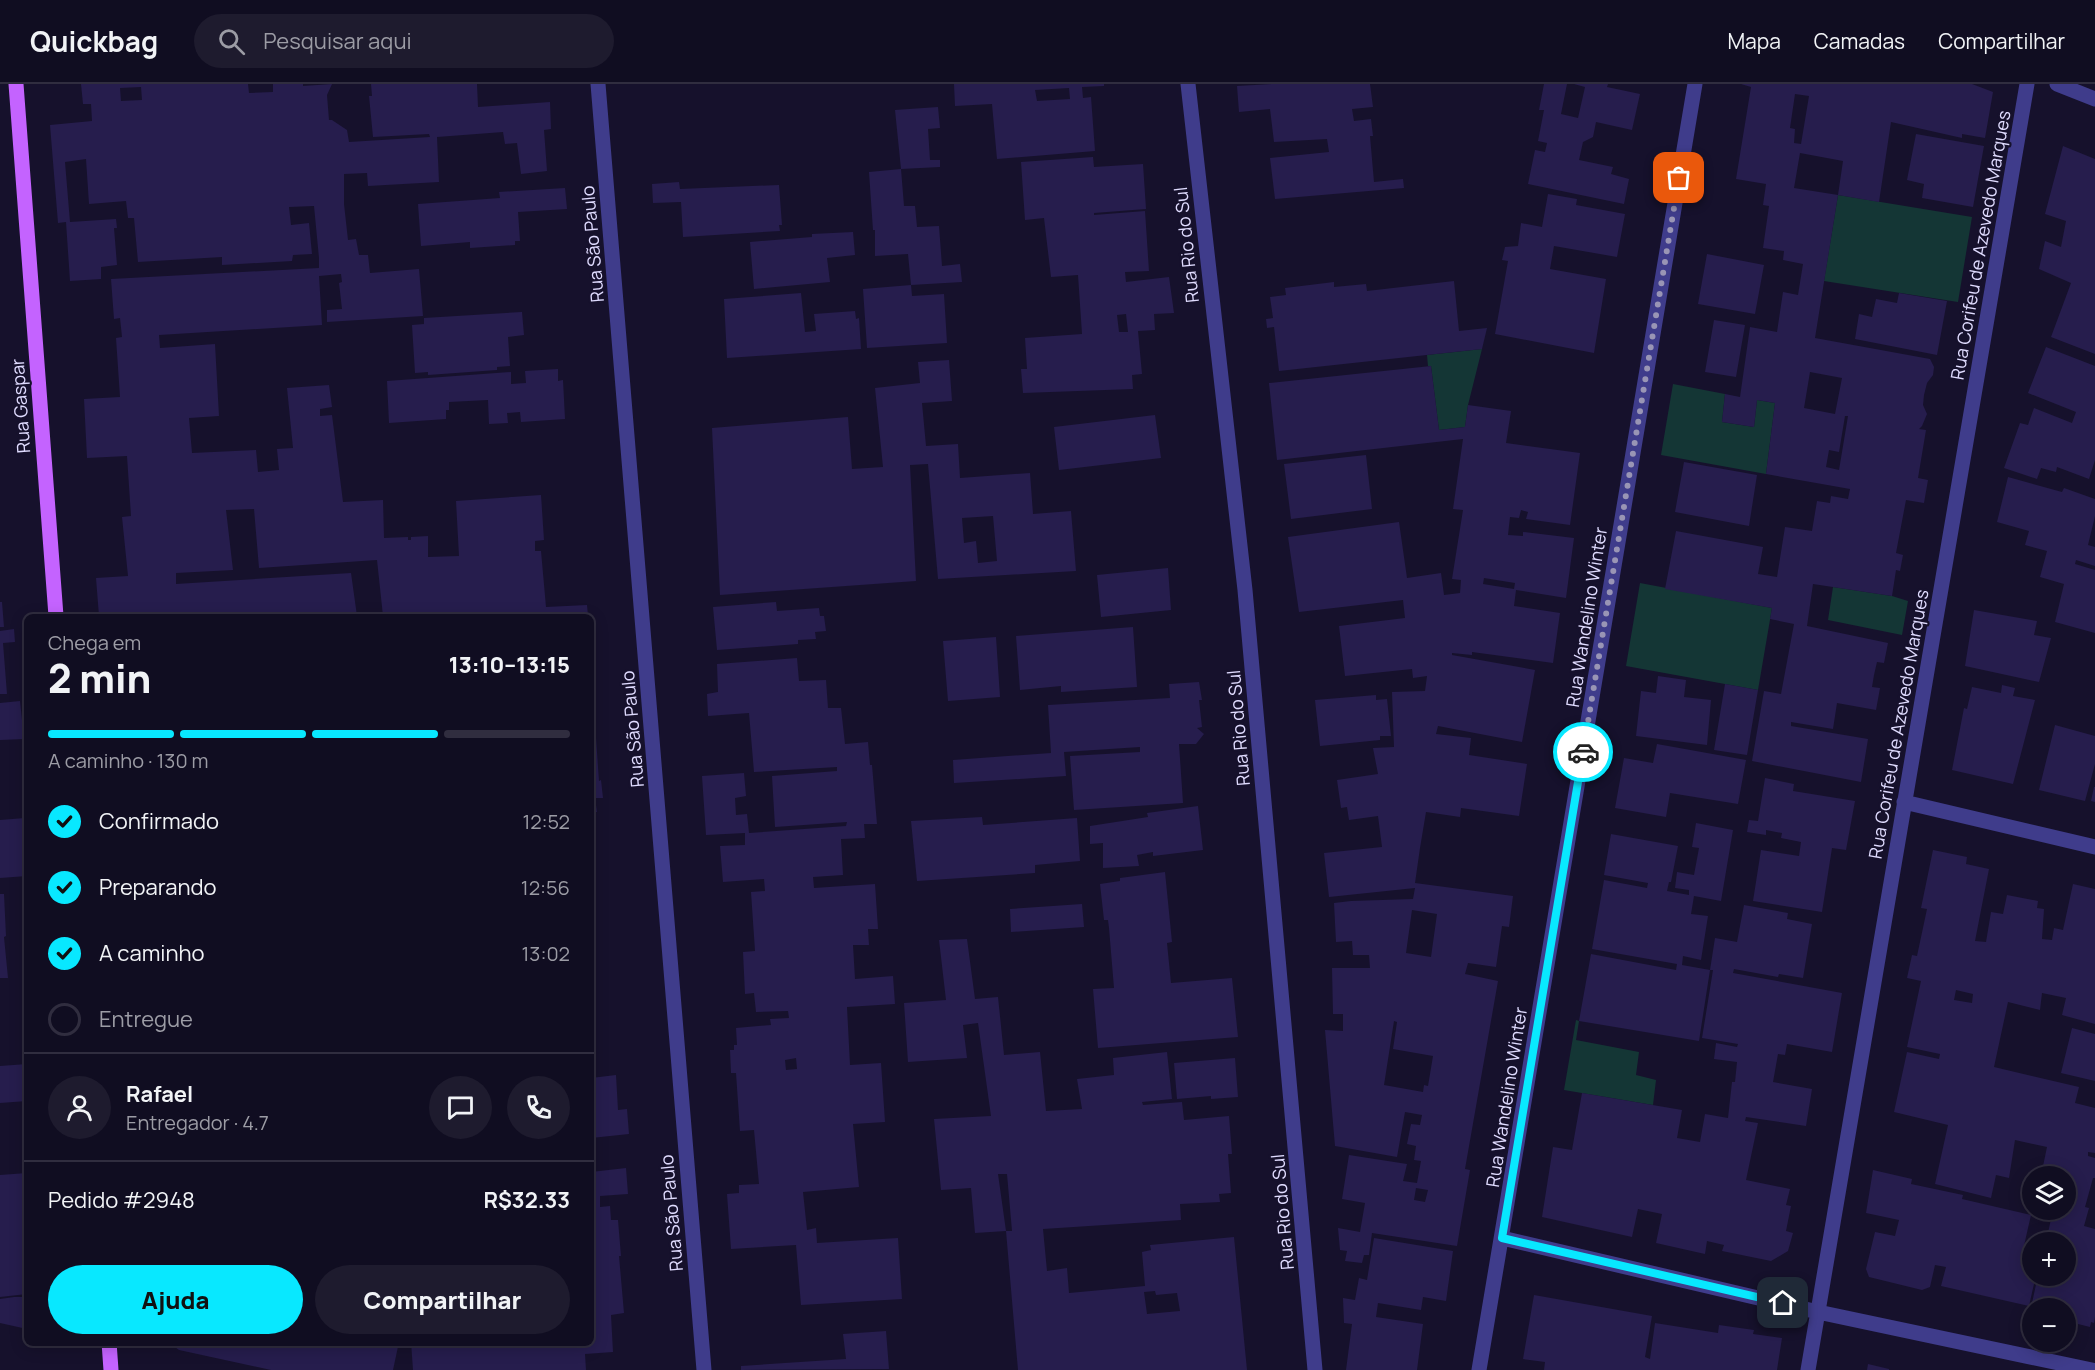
<!DOCTYPE html>
<html lang="pt">
<head>
<meta charset="utf-8">
<style>
	:root { --surface:#100d21; --page:#1e1b2e; --text:#f1f3f6; --muted:#9c9ca5; --line:#302d3f; --accent:#08e8ff }
	body { margin:0; font-family:Manrope,sans-serif; background:var(--page); color:var(--text); height:100vh; display:flex; flex-direction:column; font-size:22px; white-space:nowrap }
	* { box-sizing:border-box; margin:0 }
	p { font-size:20px; color:var(--muted) }
	.icon { flex:none; width:33px; height:33px; fill:none; stroke:currentColor; stroke-width:2; stroke-linecap:round; stroke-linejoin:round }
	.map { position:relative; flex:1; overflow:hidden }
	.details { position:absolute; left:24px; top:530px; width:570px; height:732px; display:flex; flex-direction:column; background:var(--surface); border-radius:9px; box-shadow:0 3px 15px #0003,0 0 0 2px var(--line) }
	.details>* { flex:none }
	.controls { position:absolute; left:2022px; top:1082px; display:grid; gap:12px }
	.controls a { display:grid; place-items:center; width:54px; height:54px; border-radius:50%; background:var(--surface); box-shadow:0 3px 15px #0003,0 0 0 2px var(--line); font-size:30px }
	.pin { position:absolute; display:grid; place-items:center; width:51px; height:51px; color:#fff; margin:-26px; border-radius:12px; box-shadow:0 3px 9px #0006 }
	.courier { position:absolute; display:grid; place-items:center; width:60px; height:60px; margin:-30px; border:4px solid #08e8ff; border-radius:50%; background:#fff; color:#222; box-shadow:0 2px 8px #0007 }
	.head em { font-style:normal; font-weight:800 }
	.head div { display:flex; flex-direction:column-reverse }
	.head { display:flex; align-items:center; justify-content:space-between; height:102px; padding:0 24px }
	h1 { font-size:39px; font-weight:800; line-height:45px }
	.bar { display:grid; grid-template-columns:repeat(4,1fr); gap:9px 6px; align-content:center; height:72px; padding:0 24px }
	.bar i { height:8px; border-radius:4px; background:var(--line) }
	.bar .active { background:var(--accent) }
	.bar p { grid-column:span 4 }
	.line { display:flex; align-items:center; gap:15px; padding:0 24px; border-top:2px solid var(--line) }
	.line div { flex:1 }
	.round { display:grid; place-items:center; flex:none; width:63px; height:63px; border-radius:32px; background:var(--page) }
	ol { padding:0 24px; list-style:none }
	li { display:flex; align-items:center; gap:18px; height:66px }
	li p { margin-inline-start:auto }
	li .icon { padding:6px; border-radius:50%; background:var(--accent); color:#111; stroke-width:4 }
	li:last-child { color:var(--muted) }
	li i { width:33px; height:33px; border:3px solid var(--line); border-radius:50% }
	.action { display:flex; gap:12px; margin-top:auto; padding:12px 24px }
	.action a { flex:1; height:69px; border-radius:36px; background:var(--accent); color:#111; font-size:24px; font-weight:800; line-height:69px; text-align:center }
	.action a+a { background:var(--page); color:var(--text) }
	header { display:flex; align-items:center; gap:36px; box-sizing:border-box; height:84px; padding:0 30px; background:var(--surface); border-bottom:2px solid var(--line) }
	header strong { font-size:28px }
	nav { display:flex; gap:33px; margin-inline-start:auto; font-size:21px }
	.search { width:420px; height:54px; background:var(--page); display:flex; align-items:center; gap:15px; box-sizing:border-box; padding:0 21px; border-radius:33px; color:var(--muted); font-size:22px }
	.map>svg:first-child { display:block }
	.green { fill:#143635 }
	.building { fill:#261d4d; fill-rule:evenodd }
	.lines { fill:none; stroke-linecap:round; stroke-linejoin:round }
	.street { stroke:#3f3c8b; stroke-width:15 }
	.primary { stroke:#c463ff; stroke-width:15 }
	.done { stroke:#9995b5; stroke-width:6; stroke-dasharray:0 10.8 }
	.route { stroke:#08e8ff; stroke-width:8 }
	.labels { text-anchor:middle; dominant-baseline:central; stroke-width:4.5; stroke-linejoin:round; paint-order:stroke }
	.street-label { font-size:18px; fill:#e0dcff; stroke:#16112c }
</style>
</head>
<body>
<header>
<strong>Quickbag</strong>
<div class="search"><svg class="icon" aria-label="search" viewBox="0 0 24 24"><circle cx="10" cy="10" r="6"/><path d="M15 15l6 6"/></svg>Pesquisar aqui</div>
<nav><a>Mapa</a><a>Camadas</a><a>Compartilhar</a></nav>
</header>
<div class="map">
<svg width="2095" height="1286" viewBox="0 0 2095 1286">
	<rect width="100%" height="100%" fill="#16112c"/>
	<path class="green" d="M1838,111l134,22 -14,85 -134,-21z
		M1482,265l-14,56 -3,22 -26,3 -8,-64h-3l-1,-11z
		M1673,300l52,10 -3,28 32,5 3,-27 18,3 -9,71 -105,-19z
		M1640,499l132,25 -14,82 -132,-24z
		M1833,503l59,9 16,5 -6,34 -74,-15z
		M1576,936l3,1 -3,19 63,12 -3,23 20,5 -3,25 -89,-15z"/>
	<path class="building" d="M81,0h167l1,9 24,-1v-8h30v2l29,-2 -5,11 2,25h3l15,10 2,12 81,-5 -1,-3 -56,3 -4,-41h3l-1,-12h106l1,23 72,-5 1,27 -7,1 3,41 -26,3 -4,-31 -12,1 -2,-12 -66,5 2,45 -71,4 -1,-13 -23,1v30l4,36 8,-1 3,16h9l2,18 49,-4 4,47 -96,6v-12l15,-1 -3,-26 3,-1 -1,-8 -22,2 3,49 -163,10 1,13 55,-4 4,72 -30,2 3,35 64,-3 2,22 21,-2 -2,-21 16,-1 -6,-60 42,-3 3,22 -12,2v7l12,-1 11,87 40,-2 1,38 24,-1v3h3v-3l17,-1v21l31,-1 -3,-55 85,-6 3,45 -9,1v10h6l5,56 41,-2 1,11h-205l-6,-56 -118,8 -5,-59 -28,1 7,60 -57,3v11l175,-11 6,43h-22v-3h-7v3h-229l-3,-38 32,-2 -6,-59 9,-1 -4,-60 -40,2 -3,-59 36,-2 -4,-59 6,-1 -2,-19 -6,1 -3,-40 208,-11v-10l-5,-52 -25,1 2,18 18,-2 3,31 -19,1 -1,6 -70,4v-8l-84,5 -4,-44h-6l-2,-17 -37,3 -3,-45 -21,3 5,60 46,-3 1,9h-3l3,37 -16,2v12l-31,2 -4,-59 -8,1 -8,-98 42,-4 -1,-17h-8zM141,3l1,13 -21,1 -1,-13z
		M954,0h150v2l-22,1 1,11 8,-1 4,54 -98,8 -5,-55 -37,2zM1069,4l1,11 -33,2 -2,-11z
		M1272,0h98l3,23 -21,2 2,12 17,-2 2,17h-3l4,46 29,-3 1,9 -129,11 -5,-41 59,-6 -2,-13 -53,3 -4,-33 -31,3 -2,-26z
		M1544,0h23l-6,30 17,4 7,-31 -11,-3h34l-1,3 33,7 -8,36 -36,-8 -3,15 -10,5 -4,18 34,7 -2,7 18,5 -5,25 -96,-20 7,-34 10,2 2,-9 -9,-2 6,-31h-5z
		M1741,0h231l21,8 -8,46 -23,-4v4l-71,-16 -12,80 -41,-7 -23,143 115,21 4,8 -1,8 -6,8 -3,12 -1,10 4,9 -5,12 -3,3 7,1 -8,48 10,2 -4,23 -18,-3 -10,53 7,2 -3,16 -4,-1 -4,26 -79,-12 -6,42 81,17 -4,20 -7,-1 -3,13 -2,12 8,1 -4,22 -39,-7 -4,26 -42,-7v4l77,13 -7,43 -109,-21 12,-70 17,3 13,-70 -24,-5 2,-11 -107,-19 11,-58 87,16 -5,27 19,3 8,-50 27,4 5,-30 13,2 1,-7 17,3 2,-10 -84,-15 9,-71 -18,-3 -3,27 -32,-5 3,-28 15,3 10,-70 27,5 6,-40 15,3 5,-31 -20,-4 1,-9 -21,-3 6,-42 -6,-1 3,-21 -30,-5 15,-92zM1795,10l14,2 -8,48 -7,-1 1,-14 -5,-1zM1800,69l43,8 -5,34 -44,-7zM1810,288l32,6 -7,36 -31,-6zM1845,332h3l-9,54 -13,-3 3,-17 10,2z
		M938,23l2,21 -12,1 2,31h10v7l-39,2 -6,-59z
		M1916,50l68,12 -11,61 -51,-9 2,-14 -17,-4z
		M2063,62l32,13v195l-44,-17 20,-54 -32,-14 6,-28 16,6 5,-26 -21,-7z
		M1093,73l1,10 49,-3 3,45 -52,4v2l51,-4 4,60 -24,1 1,10 43,-5 5,36 -20,1 1,16 -17,1 4,43 -10,1 1,14 -110,4 -2,-24h6l-2,-31 57,-4 -4,-59 -27,2 -7,-59 -19,2 -4,-58zM1126,230l2,18h-9l-2,-17z
		M901,85l3,37h11l2,21 22,-1 3,40 18,-2 2,18 -51,3 1,11 32,-2 3,49 -80,5 -4,-59 48,-4 -3,-31 -33,2v-26h-2l-4,-58z
		M679,98l1,7 99,-4 3,40h-3l1,6 -97,6 -2,-35 -28,1 -1,-19z
		M565,104l2,21 -49,3 2,29h-5v4l-45,3v-6l-49,4 -3,-42 82,-6 -1,-6z
		M1548,110l29,5 -1,6 49,9 -8,43 -63,-11 -4,23 56,10 -12,74 -99,-19 13,-73 -6,-1 3,-13 13,-1 3,-23 21,4z
		M853,148l2,23 -28,3 3,24 -76,7 -4,-47 62,-5v-3z
		M1707,170l57,11 -9,49 -57,-10z
		M1454,197l5,50 28,-3 -5,21 -203,22 -5,-44 -7,1 -1,-9 7,-1 -3,-21 16,-2 -1,-7 49,-6v5l32,-3 1,7z
		M801,209l4,39 11,-1 -2,-17 41,-3 1,8 3,-1 2,31 -134,9 -3,-59z
		M1899,209l48,8 -10,54 -82,-16 4,-25 13,3 4,-18 21,4z
		M522,228l2,23 -16,2 2,29 -13,1v3l-69,5v-3l-13,1 -3,-48 12,-1v-6z
		M1714,236l31,5 -9,52 -31,-5z
		M2046,263l49,19v94l-6,19 -32,-12 -1,5 -15,-4 -4,11 -33,-11 16,-45 8,2 6,-17 38,15 4,-11 -48,-19z
		M949,276l3,41 -30,2 4,43 32,-2 2,34 70,-5 3,41 38,-3 5,60 -138,8 -10,-115 -18,1 6,116 -196,14 -8,-167 136,-11 4,52 31,-2 -8,-79 45,-5 -2,-21zM993,432l4,45 -19,2 -2,-22 -12,2 -2,-25z
		M1431,282l8,64 26,-3 3,-22 43,6 -5,32 74,10 -10,72 -44,-6 2,-7 -7,-2 -2,8 -9,-1 -2,18 15,1v-4l51,6 -8,60 -50,-8 -2,16 46,7 -7,50 -81,-11v3l-20,-2v2l83,15 -13,72 -84,-16 -2,8 35,4 -2,17 58,9 -8,52 -58,-8 -1,9 -34,-5 -6,36 -5,35 98,13 -4,31 -7,-1 -6,41 -28,-4 -3,11 33,7 -33,188 5,1 -13,76 -85,-13 -3,22h-5l-2,8 -17,-2 2,-10 -7,-1 -2,-22 22,4 5,-29 -23,-4 7,-44 58,9 -4,17 14,2 4,-22 -7,-1 2,-14 -9,-2 4,-20 9,1 2,-10 -17,-3 -8,45 -62,-11 -10,-116 18,1v-17h-10l-1,-46h38l-1,-13h-16l-1,-14 -16,1 -2,-39 17,-2 62,-2 2,-11 -86,9 -5,-44 58,-6 -4,-31 -29,4 -2,-13 -6,1 -4,-28 41,-6 -5,-26 21,-1 -2,-55 33,-1 2,-15 -14,2 -1,-9 -67,7 -6,-50 66,-8 -2,-18 -104,12 -11,-75 111,-15 8,56 34,-5 3,22 16,-2 1,-13 -9,-1 11,-69 -10,-1 10,-70 -186,21 -8,-77zM1484,494l31,5 -1,6 -31,-5zM1412,826l25,4 -6,43 -25,-4zM1394,937l3,1 -4,27 40,7 -5,30 -4,-1 -1,7 -39,-7zM1416,1104l12,2 -3,12 -11,-2z
		M558,285v12l5,-1 2,39 -44,3 -1,-10 -13,1 1,10 -19,1 -1,-24 -39,2v8h-3v9l-57,4 -2,-42 124,-9v12l15,-1 -1,-12z
		M1155,331l6,43 -102,12 -5,-43z
		M1366,371l6,54 -81,10 -7,-55z
		M1684,378l73,13 -8,51 -74,-14z
		M2008,393l54,15 2,-4 31,11v17l-7,29 7,2v19l-19,-6 -1,4 20,6v63l-40,-11 9,-38 -24,-7 7,-26 -22,-6 4,-14 -32,-9z
		M1168,484l3,42 -70,7 -4,-42z
		M0,518h2l2,25h-4z
		M776,518l1,9 42,-3 1,8h4l2,15 -11,1 1,7 -18,1v4l-81,6 -4,-43z
		M1974,526l63,11 -3,14 17,3 -12,44 -74,-16z
		M1133,543l4,60 -76,5v-6l-41,4 -4,-54z
		M14,545l1,13 -12,1 4,51h-7v-63z
		M996,553l4,60 -52,4 -5,-60z
		M797,574l2,23 27,-1 2,28h13l4,36 23,-2 2,23h2l5,59h-13l1,14 -24,1 2,36 -30,2 1,11 61,-4 3,45h-10l1,16h-16l2,34 38,-3 2,28 -48,3 3,58 31,-2 4,59 -32,2 6,63 -56,5 4,38 9,-2 1,15 81,-5 4,61 -101,6 -5,-60 -65,4 -4,-55 12,-1v-8l20,-1 -5,-54 -14,1 -4,-58h-5l-1,-23h4v-5h3l-1,-17 35,-3 -1,-6 19,-1 -1,-7 -32,1 -2,-19 -9,1 -2,-42 12,-1 -4,-59 14,-1 -1,-12 -41,3 -3,-36 25,-1v-12l-39,2 -4,-59 42,-3 2,23 -11,2 1,17 11,-1 2,19 97,-7 1,-4 -72,5 -3,-51 65,-5v-4l-83,5 -5,-59 -41,3 -1,-22 11,-2 -1,-28zM796,974l1,11 -11,1 -1,-10z
		M1658,592l28,4 -2,17 27,3 -4,45 -71,-9 5,-45 15,2z
		M1199,598l3,18h-3l3,27 -5,1 7,6 -8,10h-17l4,59 -109,7 -4,-54 70,-4v-5l-76,5 2,24 -112,7 -1,-23 98,-7 -3,-48 122,-7 -1,-14z
		M1725,600l33,6 -11,65 -33,-5z
		M2002,601l13,3 -2,8 22,4 -22,84 -61,-14 12,-62 3,1 5,-22 29,6z
		M1376,611v5l11,-1 4,37h-11v4l-60,6 -5,-46z
		M20,617l4,38 -24,1v-37z
		M591,625h3l5,72 2,-1 2,18h-8l2,14h-6z
		M2055,641l40,11v28l-10,37 -46,-11z
		M1657,660l89,16 -8,44 -68,-11 -4,24 -51,-9 9,-50 29,5z
		M1765,694l29,6 -1,7 62,10 -9,49 -14,-2 -10,64 -69,-11 8,-51 38,6 2,-14 -20,-4 1,-5 -16,-3v5l-19,-3 2,-12 9,1z
		M2094,703h1v15l-4,-1z
		M1198,722l5,44 -50,6v-4l-16,3 2,11 -36,2v-25l-13,1v-18l58,-9 -1,-4z
		M982,733l1,8 94,-7 3,43 -45,4v8l-118,8 -6,-60z
		M25,734l2,58 -27,2v-58z
		M1696,739l37,7 -12,71 -27,-5 -3,18 17,2 -7,44 -18,-4 -1,9 28,5 -11,71 -120,-20 12,-67 85,16 1,-6 -85,-15 12,-69 43,8 1,-5 -44,-8 7,-41 67,12 -7,36h-2l-2,9 22,4v-5l-14,-2 2,-16 17,3 5,-27 -7,-1z
		M1933,766l34,7 -1,7 23,5 -14,72 11,1 5,-30 12,2 4,-19 31,6 -1,7 7,1 -2,30 10,1 2,-12 9,2 10,-46 22,5v135l-33,-9 4,-17 -24,-5 -2,17 -32,-8 -14,65 85,20 -4,16 20,5v45l-7,-1v4l7,2v20h-2l-8,29 4,1 -5,18 11,3v88l-1,6 -3,-1 -1,5 -24,-6v-13h-35l7,-33h28v-33h-20l5,-23 -19,-4 1,-6h33v-33h-25l6,-29 -32,-7 -6,38 -13,-3 -5,23 -56,-14 13,-59 -54,-13 13,-60 32,7 1,-5 -33,-7 14,-66 -14,-3 5,-23 5,1 10,-47 -6,-1zM1956,906l17,4 -1,9 -18,-3z
		M1165,788l7,70 -5,1 4,40 61,-5 6,59 -140,11 -5,-59 21,-1 -5,-60 -1,-8h-4l-4,-36 20,-3v-3z
		M0,810h4l2,42 -2,1 4,41h-8z
		M1082,820l2,23 -73,5 -1,-23z
		M1744,821l44,8 -1,6 25,5 -9,54 -24,-4 -1,3 -44,-8 -1,4 109,20 -10,59 -45,-8 -2,11 -7,-1 -5,28 39,7 -6,37 -60,-9 -1,4 13,2 -12,57 44,9 -4,16 5,1 -5,25 7,2 -5,18 -17,10 -49,-10 2,-6 -17,-4 -2,13 -49,-11 6,-29 -24,-5 -6,28 -90,-20 11,-70 19,3 10,-57 100,17 -5,28 23,4 5,-28 23,4 4,-36h3l2,-20 -23,-3 2,-16 21,4 1,-3 -36,-6 11,-68h-3l5,-32 22,4z
		M967,855l8,60 23,-2 6,58 36,-3 6,59 36,-2 -5,-30 37,-4 -1,-17 54,-6 5,47 -30,3 1,3 39,-3 2,18 45,-4 3,38h-4l3,39 -12,1 1,8 -40,2 1,16 -138,9 4,42 20,-3 2,25 76,-7 -3,-34 9,-2 -1,-5 84,-8 13,133h-229l-12,-139 -31,2 -4,-45 -30,2 -7,-71 57,-3 -13,-93 -15,2 4,33 -59,4 -4,-59 42,-3 -7,-60zM998,1090h9l5,57h-6zM1155,1207l1,4 21,-2 3,18 -33,3 -3,-22z
		M2072,944l23,6v47l-34,-8z
		M1235,974l3,39 -27,2v-3l-34,3 -3,-36z
		M27,980v37l-27,2v-37z
		M616,991l2,35 9,-1 2,25 -38,4v-60z
		M626,1084l2,26 -28,2v11l10,-1 1,14h7l3,36h-2l5,57 -13,2 2,37 -28,2 1,16h-173l-2,-28h180v-170z
		M1873,1086l39,9 -1,5 52,11 -1,4 69,16 -8,35 9,2v23h4l-7,31 -88,-20 5,-19 -11,-2 -5,22 -8,3 -53,-13 -3,-8 9,-37 20,4 4,-16 -33,-7z
		M27,1089v121l-27,3v-122z
		M1374,1154l79,13 -7,50 -23,-4 -2,13 -43,-7 -2,14 47,7 -6,46h-71l6,-46 -8,-1 -1,-25 12,2 4,-22 8,2z
		M1534,1211l118,21 -7,41 5,2 5,-36 63,10 1,-8 35,5 -1,4 29,4 -5,32h-233l1,-8 -22,-3z
		M14,1213h13v32l-27,-6v-24z
		M886,1247l3,38 -148,1v-4l105,-7 -3,-25z
		M168,1258h231l-6,28h-122l-92,-20z
		M1868,1280l21,5v1h-22z"/>
	<g class="lines">
		<path class="street" d="M598,0l106,1286
			M1188,0l57,506 70,780
			M2057,0l38,15
			M1904,718l191,45
			M1502,1154l316,74 274,58
			M1479,1286l216,-1286
			M1808,1286l219,-1286"/>
		<path class="primary" d="M16,0l40,532
			M109,1258l2,28"/>
	</g>
	<g class="lines">
		<path class="done" d="M1583,668l96,-574"/>
		<path class="route" d="M1583,668l-81,486 281,65"/>
	</g>
	<g class="labels">
		<g class="street-label">
			<text transform="translate(592 160) rotate(-95)">Rua São Paulo</text>
			<text transform="translate(1186 161) rotate(-96)">Rua Rio do Sul</text>
			<text transform="translate(1980 161) rotate(-80)">Rua Corifeu de Azevedo Marques</text>
			<text transform="translate(20 322) rotate(-94)">Rua Gaspar</text>
			<text transform="translate(1586 533) rotate(-81)">Rua Wandelino Winter</text>
			<text transform="translate(1898 640) rotate(-80)">Rua Corifeu de Azevedo Marques</text>
			<text transform="translate(1238 644) rotate(-95)">Rua Rio do Sul</text>
			<text transform="translate(632 645) rotate(-95)">Rua São Paulo</text>
			<text transform="translate(1506 1013) rotate(-81)">Rua Wandelino Winter</text>
			<text transform="translate(1282 1128) rotate(-95)">Rua Rio do Sul</text>
			<text transform="translate(671 1129) rotate(-95)">Rua São Paulo</text>
		</g>
	</g>
</svg>
<div class="controls">
<a><svg class="icon" aria-label="layers" viewBox="0 0 24 24"><path d="M12 4l9 5-9 5-9-5zM3 14l9 5 9-5"/></svg></a>
<a>+</a>
<a>−</a>
</div>
<div class="pin" style="left:1679px;top:94px;background:#ea580c"><svg class="icon" aria-label="bag" viewBox="0 0 24 24"><path d="M5 8h14l-1 12H6zM9 8a3 3 0 0 1 6 0"/></svg></div>
<div class="pin" style="left:1783px;top:1219px;background:#1f2937"><svg class="icon" aria-label="home" viewBox="0 0 24 24"><path d="M3 11l9-7 9 7M6 9v11h12V9"/></svg></div>
<div class="courier" style="left:1583px;top:668px"><svg class="icon" aria-label="car" viewBox="0 0 24 24"><path d="M5 17H2v-5l4-1 3-4h7l3 4 3 1v5h-3M9 17h6M6 11h13"/><circle cx="7" cy="17" r="2"/><circle cx="17" cy="17" r="2"/></svg></div>
<section class="details">
<div class="head"><div><h1>2 min</h1><p>Chega em</p></div><em>13:10–13:15</em></div>
<div class="bar"><i class="active"></i><i class="active"></i><i class="active"></i><i></i><p>A caminho · 130 m</p></div>
<ol>
<li><svg class="icon" aria-label="check" viewBox="0 0 24 24"><path d="M5 12l5 5 9-10"/></svg>Confirmado<p>12:52</p></li>
<li><svg class="icon" aria-label="check" viewBox="0 0 24 24"><path d="M5 12l5 5 9-10"/></svg>Preparando<p>12:56</p></li>
<li><svg class="icon" aria-label="check" viewBox="0 0 24 24"><path d="M5 12l5 5 9-10"/></svg>A caminho<p>13:02</p></li>
<li><i></i>Entregue</li>
</ol>
<div class="line" style="height:108px"><a class="round"><svg class="icon" aria-label="person" viewBox="0 0 24 24"><circle cx="12" cy="8" r="4"/><path d="M4 21q1-7 8-7t8 7"/></svg></a><div><b>Rafael</b><p>Entregador · 4.7</p></div><a class="round"><svg class="icon" aria-label="chat" viewBox="0 0 24 24"><path d="M4 5h16v11H9l-5 4z"/></svg></a><a class="round"><svg class="icon" aria-label="phone" viewBox="0 0 24 24"><path d="M5 4h4l2 5-3 2q2 4 5 5l2-3 5 2v4C11 20 4 13 5 4z"/></svg></a></div>
<div class="line" style="height:78px"><div>Pedido #2948</div><b>R$32.33</b></div>
<div class="action"><a>Ajuda</a><a>Compartilhar</a></div>
</section>
</div>
</body>
</html>
